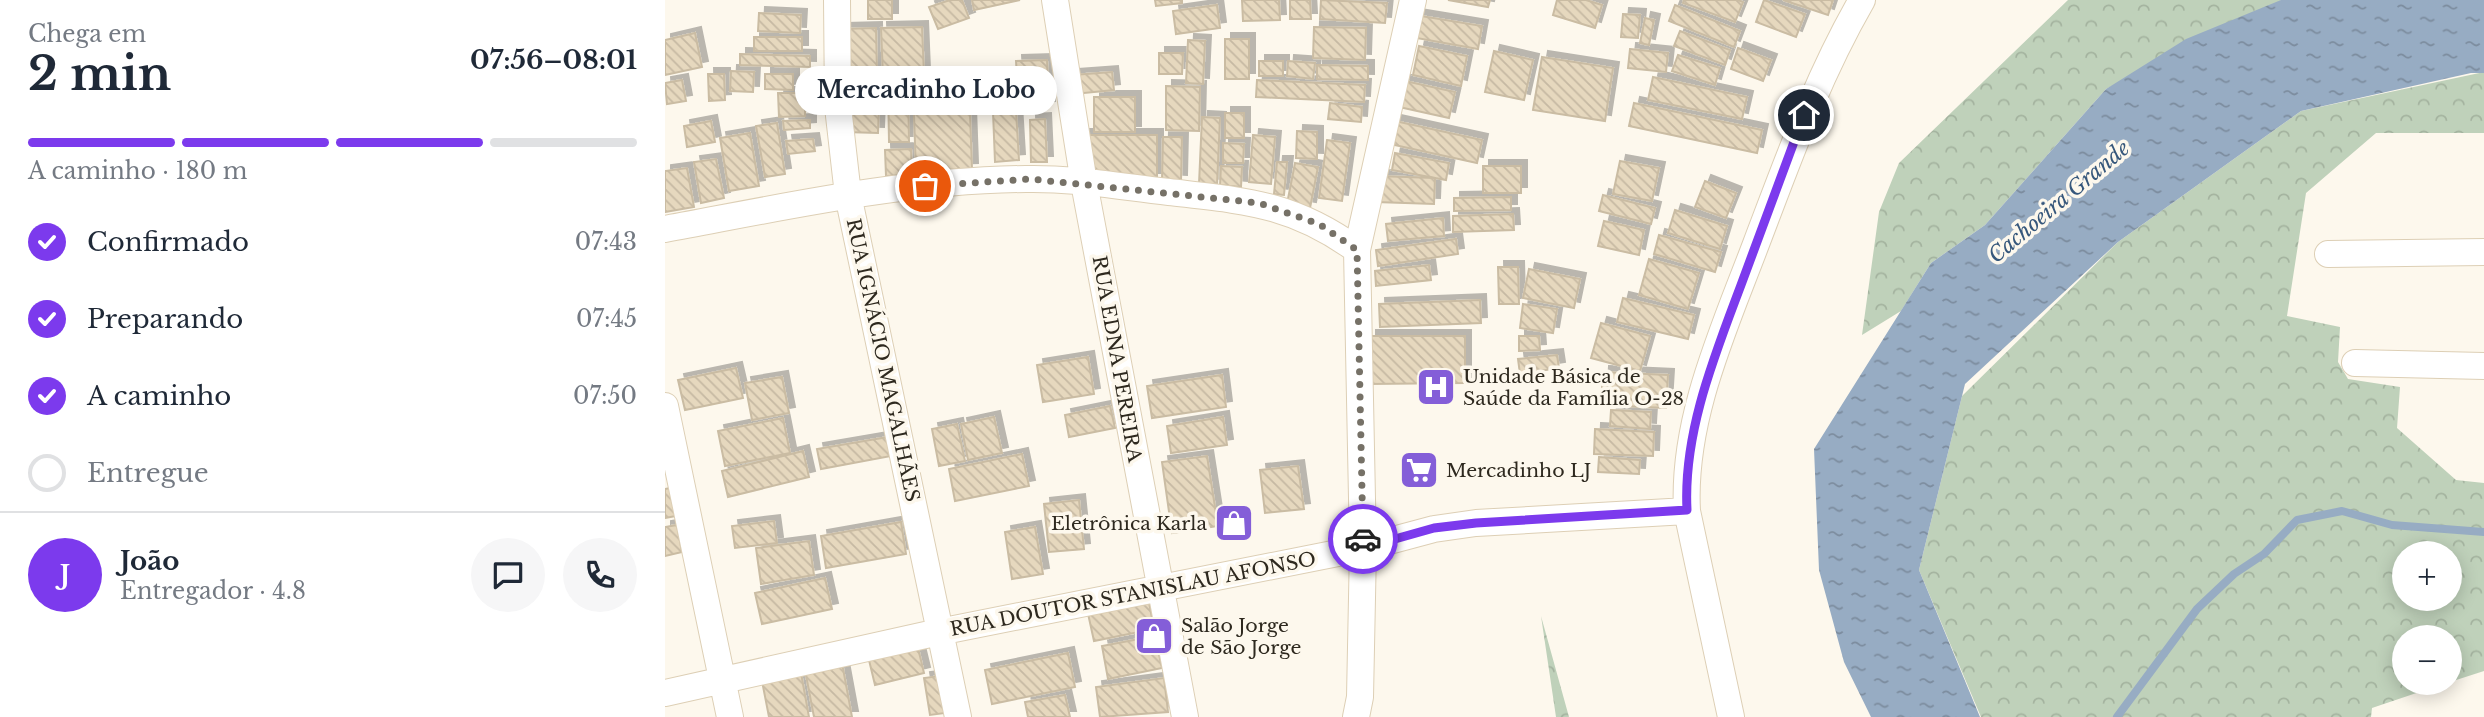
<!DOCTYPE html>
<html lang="pt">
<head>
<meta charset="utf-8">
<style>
	:root { --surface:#fff; --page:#f6f6f7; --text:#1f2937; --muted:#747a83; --line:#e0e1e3; --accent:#7c3aed }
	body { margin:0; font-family:"Libre Baskerville",serif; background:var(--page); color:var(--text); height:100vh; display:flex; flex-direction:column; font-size:26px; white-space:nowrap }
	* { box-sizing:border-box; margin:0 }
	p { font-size:23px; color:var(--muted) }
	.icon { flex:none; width:38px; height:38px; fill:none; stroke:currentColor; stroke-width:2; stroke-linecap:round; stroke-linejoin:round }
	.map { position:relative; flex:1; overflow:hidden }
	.panel { display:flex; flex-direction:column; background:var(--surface); width:665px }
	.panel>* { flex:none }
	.buttons { position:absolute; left:1727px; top:541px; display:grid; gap:14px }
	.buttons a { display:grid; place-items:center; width:70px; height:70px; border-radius:50%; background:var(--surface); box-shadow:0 4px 18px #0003; font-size:35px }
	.pin { position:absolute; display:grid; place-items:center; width:60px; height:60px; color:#fff; margin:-30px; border:4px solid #fff; border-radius:50%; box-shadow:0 2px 7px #0007 }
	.courier { position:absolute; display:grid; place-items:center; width:70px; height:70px; margin:-35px; border:5px solid #7c3aed; border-radius:50%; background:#fff; color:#222; box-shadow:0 2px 9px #0007 }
	.bubble { position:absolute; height:49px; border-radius:24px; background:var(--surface); box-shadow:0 4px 18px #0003; font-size:23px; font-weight:700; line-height:49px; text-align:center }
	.overview em { font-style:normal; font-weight:700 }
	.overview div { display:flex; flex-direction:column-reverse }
	.overview { display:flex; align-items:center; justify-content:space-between; height:119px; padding:0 28px }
	h1 { font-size:46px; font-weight:700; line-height:52px }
	.bar { display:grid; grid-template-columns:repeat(4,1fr); gap:10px 7px; align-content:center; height:84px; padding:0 28px }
	.bar i { height:9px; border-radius:5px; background:var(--line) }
	.bar .current { background:var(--accent) }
	.bar p { grid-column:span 4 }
	.line { display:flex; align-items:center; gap:18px; padding:0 28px; border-top:2px solid var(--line) }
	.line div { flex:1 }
	.round { display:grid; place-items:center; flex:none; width:74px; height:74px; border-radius:37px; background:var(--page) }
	ol { padding:0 28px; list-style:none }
	li { display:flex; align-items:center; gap:21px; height:77px }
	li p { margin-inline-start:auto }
	li .icon { padding:7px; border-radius:50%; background:var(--accent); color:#fff; stroke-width:4 }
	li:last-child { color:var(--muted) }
	li i { width:38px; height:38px; border:4px solid var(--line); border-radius:50% }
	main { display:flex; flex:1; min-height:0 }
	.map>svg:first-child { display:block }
	.forest { fill:url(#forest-crowns); fill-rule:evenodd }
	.water { fill:url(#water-ripples) }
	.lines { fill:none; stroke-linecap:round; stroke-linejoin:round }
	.stream { stroke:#97acc3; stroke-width:8 }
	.building { fill:url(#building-back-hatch); stroke:#cabca3; stroke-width:2; filter:url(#shadow) }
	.minor-casing { stroke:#ddcfb5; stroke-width:28 }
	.minor { stroke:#fff; stroke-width:26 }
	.done { stroke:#767167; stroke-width:7; stroke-dasharray:0 12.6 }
	.route { stroke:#7c3aed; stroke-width:9 }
	.labels { text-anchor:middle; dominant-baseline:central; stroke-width:7; stroke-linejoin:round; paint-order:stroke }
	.street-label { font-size:19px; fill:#2e291f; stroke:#fdf8ed }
	.poi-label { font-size:19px; fill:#2e291f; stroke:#fdf8ed; text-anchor:start }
	.water-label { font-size:21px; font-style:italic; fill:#36577b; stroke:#fdf8ed }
</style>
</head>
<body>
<main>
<section class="panel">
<div class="overview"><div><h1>2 min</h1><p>Chega em</p></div><em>07:56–08:01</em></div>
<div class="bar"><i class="current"></i><i class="current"></i><i class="current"></i><i></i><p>A caminho · 180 m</p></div>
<ol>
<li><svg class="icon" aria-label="check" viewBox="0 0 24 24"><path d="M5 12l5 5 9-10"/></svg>Confirmado<p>07:43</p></li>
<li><svg class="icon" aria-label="check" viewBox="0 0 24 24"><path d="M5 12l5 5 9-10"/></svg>Preparando<p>07:45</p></li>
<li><svg class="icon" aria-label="check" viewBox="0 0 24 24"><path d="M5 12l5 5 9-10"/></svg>A caminho<p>07:50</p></li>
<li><i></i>Entregue</li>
</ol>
<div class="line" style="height:126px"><b class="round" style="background:var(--accent);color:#fff">J</b><div><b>João</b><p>Entregador · 4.8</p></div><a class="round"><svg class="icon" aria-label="chat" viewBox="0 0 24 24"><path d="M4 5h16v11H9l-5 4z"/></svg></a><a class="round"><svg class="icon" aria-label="phone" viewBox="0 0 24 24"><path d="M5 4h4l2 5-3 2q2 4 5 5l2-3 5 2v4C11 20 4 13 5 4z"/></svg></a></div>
</section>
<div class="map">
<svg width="1819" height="717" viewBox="0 0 1819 717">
	<defs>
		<pattern id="forest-crowns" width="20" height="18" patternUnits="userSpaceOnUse" patternTransform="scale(1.75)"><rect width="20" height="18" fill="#bfd1ba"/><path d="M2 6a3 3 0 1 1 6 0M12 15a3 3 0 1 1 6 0" fill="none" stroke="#a4b39f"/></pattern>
		<pattern id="water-ripples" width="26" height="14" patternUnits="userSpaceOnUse" patternTransform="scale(1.75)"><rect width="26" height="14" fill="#97acc3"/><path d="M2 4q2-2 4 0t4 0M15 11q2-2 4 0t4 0" fill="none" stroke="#7c8c9e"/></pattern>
		<pattern id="building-back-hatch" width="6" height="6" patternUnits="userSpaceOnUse" patternTransform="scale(1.75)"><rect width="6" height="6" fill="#e6d8be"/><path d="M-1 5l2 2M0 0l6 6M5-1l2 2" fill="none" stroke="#c6b9a3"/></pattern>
		<filter id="shadow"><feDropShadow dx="6" dy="-6" stdDeviation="0" flood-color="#0004"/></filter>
	</defs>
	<rect width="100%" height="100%" fill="#fdf8ed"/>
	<path class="forest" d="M1403,0h214l-176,89 -121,136 -54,38 -30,48 -39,24 17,-123 20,-49z
		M1819,72v61h-108l-70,60 -19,123 53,11 -2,35 10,17 52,8 -3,41 59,52 28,3v188l-34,11v-45h-45v45h44l-77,26 -1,9h-390l-62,-147 43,-174 156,-154 183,-131zM1740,553h45v45h-45z
		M876,616l28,101h-13z"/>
	<path class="water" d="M1616,0h203v73h-13l-170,38 -183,131 -153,142 -46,186 61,147h-109l-27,-55 -25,-92 -5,-121 117,-186 54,-38 121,-136 80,-50z"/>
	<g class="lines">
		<path class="stream" d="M1452,717l80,-108 37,-35 30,-20 33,-34 45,-9 50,14 92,7"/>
	</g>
	<path class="building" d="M203,0h24v19h-24z
		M285,0h12l7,18 -31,11 -9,-22z
		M307,0h48l-46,10z
		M490,0h27v3l-26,3z
		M577,0h37l1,20 -37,1z
		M625,0h20l1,19h-21z
		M656,0l66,3 -2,20 -65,-4z
		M783,0h42l-2,7z
		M892,0h29l16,5 -7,23 -42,-13z
		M1019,0h54l5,2 -8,20 -52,-19z
		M1099,0l41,14 -9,23 -40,-15z
		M1118,0h50l-5,15z
		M552,5l3,23 -44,6 -3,-23z
		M1010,5l65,26 -6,16 -65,-26z
		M94,13l42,2 -1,18 -42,-2z
		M958,14l17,1 -2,23 -17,-1z
		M750,15l67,11 -4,23 -67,-12z
		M980,18l9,2 -5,25 -9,-2z
		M257,27l2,48 -41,1 -2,-48z
		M649,27l52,1 -1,32 -52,-2z
		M211,28l1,45 -35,1 -1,-45z
		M1015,31l50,19 -5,15 -51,-19z
		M30,33l7,34 -37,8v-35z
		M89,37h48v14h-48z
		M560,39h24v40h-24z
		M523,40l17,1 -2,43 -17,-1z
		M754,46l48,10 -6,30 -48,-11z
		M1073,48l33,12 -8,21 -32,-12z
		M965,49l38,4 -2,19 -38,-4z
		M829,51l39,9 -9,40 -39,-8z
		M494,53h24l-1,21h-23z
		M75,54l70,2v11l-70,-2z
		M1013,55l42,13 -5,17 -43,-14z
		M877,57l71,11 -8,53 -72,-11z
		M382,60l2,47 -30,2 -3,-48z
		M594,61h24v15h-24z
		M623,61l27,2 -2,16 -26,-3z
		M652,65l51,1v14l-51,-1z
		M66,71l23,1 -1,20 -23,-1z
		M447,72l2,18 -40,4 -1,-19z
		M43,74h16l1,26 -16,1z
		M100,74h28v16l-28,-1z
		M988,77l94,20 -5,22 -94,-19z
		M182,78l33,1 -2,54 -33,-1z
		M17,80l4,21 -19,3 -2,-21z
		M592,80l108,5 -1,17 -108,-5z
		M740,81l50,11 -6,26 -50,-11z
		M223,83h20l1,59h-20z
		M304,86l3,83 -56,2 -3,-83z
		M501,86l34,1 -1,44 -33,-1z
		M113,93h27v23l-26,1z
		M429,97h41v35h-41z
		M665,103l32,4 -1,15 -33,-3z
		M969,103l128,27 -5,23 -128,-27z
		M351,111l3,49 -24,2 -2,-50z
		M560,113h19v25h-19z
		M537,117l18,1 -3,67 -18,-1z
		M380,119l2,43h-16l-1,-42z
		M145,120v8l-26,2 -1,-9z
		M46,121l4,21 -28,5 -3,-21z
		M730,121l87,19 -5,23 -87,-19z
		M112,123l8,51 -20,3 -9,-51z
		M632,131l20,1v27l-21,-1z
		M85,133l9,53 -30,5 -9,-53z
		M419,135h73v44h-73z
		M588,135l22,2 -4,47 -22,-2z
		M498,137h19l-1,44 -19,-1z
		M148,139l2,12 -27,3 -2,-13z
		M662,140l23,3 -8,58 -23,-3z
		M558,143l21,1 -1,19h-20z
		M246,149l1,26 -26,1 -1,-26z
		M730,153l54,10 -3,17 -54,-10z
		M51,159l8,39 -23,5 -7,-41z
		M955,161l39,7 -7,33 -39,-7z
		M612,162h10l-3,33 -10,-1z
		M630,163l23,4 -8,41 -23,-4z
		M556,166l21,1 -1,20 -21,-2z
		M818,166h38v27h-38z
		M22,168l7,39 -29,5v-41z
		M712,176l58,2 -1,26 -58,-2z
		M1040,181l31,12 -10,25 -31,-11z
		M938,195l52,13 -4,16 -52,-13z
		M846,197v13l-57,1v-13z
		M1010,210l52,16 -7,23 -52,-16z
		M848,214l1,16 -61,2v-16z
		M778,218l1,18 -56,5 -2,-17z
		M939,221l40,9 -5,25 -41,-9z
		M994,235l62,17 -6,20 -61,-18z
		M791,239l2,15 -80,12 -2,-16z
		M984,259l50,14 -11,36 -49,-14z
		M764,265l2,15 -55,6 -1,-15z
		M833,267h20l1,37h-20z
		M864,269l51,10 -6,29 -51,-10z
		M958,298l71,17 -6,24 -71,-17z
		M815,300l1,23 -101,4 -1,-23z
		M858,304l34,5 -4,24 -33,-5z
		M936,323l49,13 -10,35 -49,-13z
		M705,336h95v47l-95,1z
		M854,336h20l1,14 -21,1z
		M892,355l2,13 -39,6 -2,-15z
		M423,357l6,37 -51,8 -6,-37z
		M71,368l7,30 -58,12 -7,-30z
		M938,372l65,3 -2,33 -65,-3z
		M557,375l4,32 -74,11 -5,-32z
		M117,377l7,36 -37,7 -7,-37z
		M445,406l5,22 -46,9 -4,-22z
		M946,410l40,2 -1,17 -40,-3z
		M329,417l8,36 -34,7 -7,-36z
		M558,417l4,28 -56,8 -4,-27z
		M118,418l7,35 -65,13 -7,-35z
		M292,424l8,37 -26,5 -7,-37z
		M930,429l59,3 -1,24 -59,-2z
		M223,437l3,19 -70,13 -4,-20z
		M138,451l6,26 -81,20 -6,-26z
		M357,454l7,32 -74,15 -6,-32z
		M542,456l11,70 -46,7 -10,-71z
		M934,457l41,3 -1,14 -41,-2z
		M633,466l6,43 -39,4 -5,-43z
		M5,488l6,28 -11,2v-29z
		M414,500l5,49 -35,3 -5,-48z
		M109,521l3,22 -42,5 -3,-22z
		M236,522l5,32 -80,14 -5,-32z
		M12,525l5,27 -17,4v-29z
		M370,527l8,47 -31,5 -7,-47z
		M144,541l5,34 -53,9 -5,-36z
		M160,578l7,31 -70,15 -7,-31z
		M483,597l6,32 -60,12 -7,-32z
		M490,636l7,32 -54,11 -6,-33z
		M252,644l7,29 -49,12 -7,-29z
		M403,653l7,34 -83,17 -7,-34z
		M177,663l10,54h-38l-9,-47z
		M136,673l8,44h-40l-7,-36z
		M282,675l6,37 -23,3 -6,-37z
		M499,678l4,34 -68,5 -4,-30z
		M400,695l5,22h-42l-3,-15z"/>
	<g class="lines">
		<g class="minor-casing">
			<path id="minor" d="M172,0l1,107 10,88 110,522
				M390,0l29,183 101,534
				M0,229c119,-22 240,-49 361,-50 48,-1 96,8 143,13 77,9 123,11 188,58
				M1663,254l156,-2
				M1690,363l129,3
				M0,406l65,311
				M0,693l274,-61 424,-84 71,-19 42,-6 211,-12
				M691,717l4,-20 3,-149 -6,-298 56,-250
				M1066,717l-44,-206c-5,-92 37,-182 69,-267 32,-84 61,-166 106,-244"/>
		</g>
		<use href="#minor" class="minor"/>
	</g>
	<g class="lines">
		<path class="done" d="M260,186l105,-7 229,24 60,21 38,26 6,289"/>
		<path class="route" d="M698,539v9l71,-20 42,-5 211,-13c-4,-77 27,-153 54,-225 21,-57 42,-113 63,-170"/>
	</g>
	<defs>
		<g id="hospital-square" transform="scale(2.0125)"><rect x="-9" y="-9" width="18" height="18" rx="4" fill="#845ed8" stroke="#fdf8ed"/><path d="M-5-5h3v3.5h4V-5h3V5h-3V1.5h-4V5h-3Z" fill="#fff"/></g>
		<g id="supermarket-square" transform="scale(2.0125)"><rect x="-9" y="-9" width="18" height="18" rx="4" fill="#845ed8" stroke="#fdf8ed"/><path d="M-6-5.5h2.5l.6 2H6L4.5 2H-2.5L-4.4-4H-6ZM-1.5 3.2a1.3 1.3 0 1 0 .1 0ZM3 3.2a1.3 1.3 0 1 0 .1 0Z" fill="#fff"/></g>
		<g id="shop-square" transform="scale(2.0125)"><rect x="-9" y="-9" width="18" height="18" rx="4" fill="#845ed8" stroke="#fdf8ed"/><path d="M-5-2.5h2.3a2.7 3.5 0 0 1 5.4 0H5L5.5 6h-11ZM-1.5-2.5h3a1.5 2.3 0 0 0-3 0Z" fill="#fff"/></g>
	</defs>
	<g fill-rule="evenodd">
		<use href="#hospital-square" x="771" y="387"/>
		<use href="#supermarket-square" x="754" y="470"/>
		<use href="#shop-square" x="569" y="523"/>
		<use href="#shop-square" x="489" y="636"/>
	</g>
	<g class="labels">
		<g class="street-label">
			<text transform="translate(452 359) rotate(80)">RUA EDNA PEREIRA</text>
			<text transform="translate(218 360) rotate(78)">RUA IGNÁCIO MAGALHÃES</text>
			<text transform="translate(468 594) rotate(-11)">RUA DOUTOR STANISLAU AFONSO</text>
		</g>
		<g class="poi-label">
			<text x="798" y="376">Unidade Básica de<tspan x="798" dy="22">Saúde da Família O-28</tspan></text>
			<text x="781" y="470">Mercadinho LJ</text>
			<text x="542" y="523" text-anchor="end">Eletrônica Karla</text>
			<text x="516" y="625">Salão Jorge<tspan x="516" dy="22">de São Jorge</tspan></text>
		</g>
		<g class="water-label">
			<text transform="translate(1394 202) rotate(-40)">Cachoeira Grande</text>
		</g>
	</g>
</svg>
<div class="buttons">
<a>+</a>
<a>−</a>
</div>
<div class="pin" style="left:260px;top:186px;background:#ea580c"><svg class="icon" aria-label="bag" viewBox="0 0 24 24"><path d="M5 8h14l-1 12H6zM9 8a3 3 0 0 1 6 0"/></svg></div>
<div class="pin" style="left:1139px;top:115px;background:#1f2937"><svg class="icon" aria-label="home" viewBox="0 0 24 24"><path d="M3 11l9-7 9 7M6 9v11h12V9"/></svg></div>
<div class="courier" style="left:698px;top:539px"><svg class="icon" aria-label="car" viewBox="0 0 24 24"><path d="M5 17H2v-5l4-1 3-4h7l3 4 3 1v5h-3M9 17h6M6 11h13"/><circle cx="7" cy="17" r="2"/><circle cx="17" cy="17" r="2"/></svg></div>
<div class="bubble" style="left:130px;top:66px;width:262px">Mercadinho Lobo</div>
</div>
</main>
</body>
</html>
